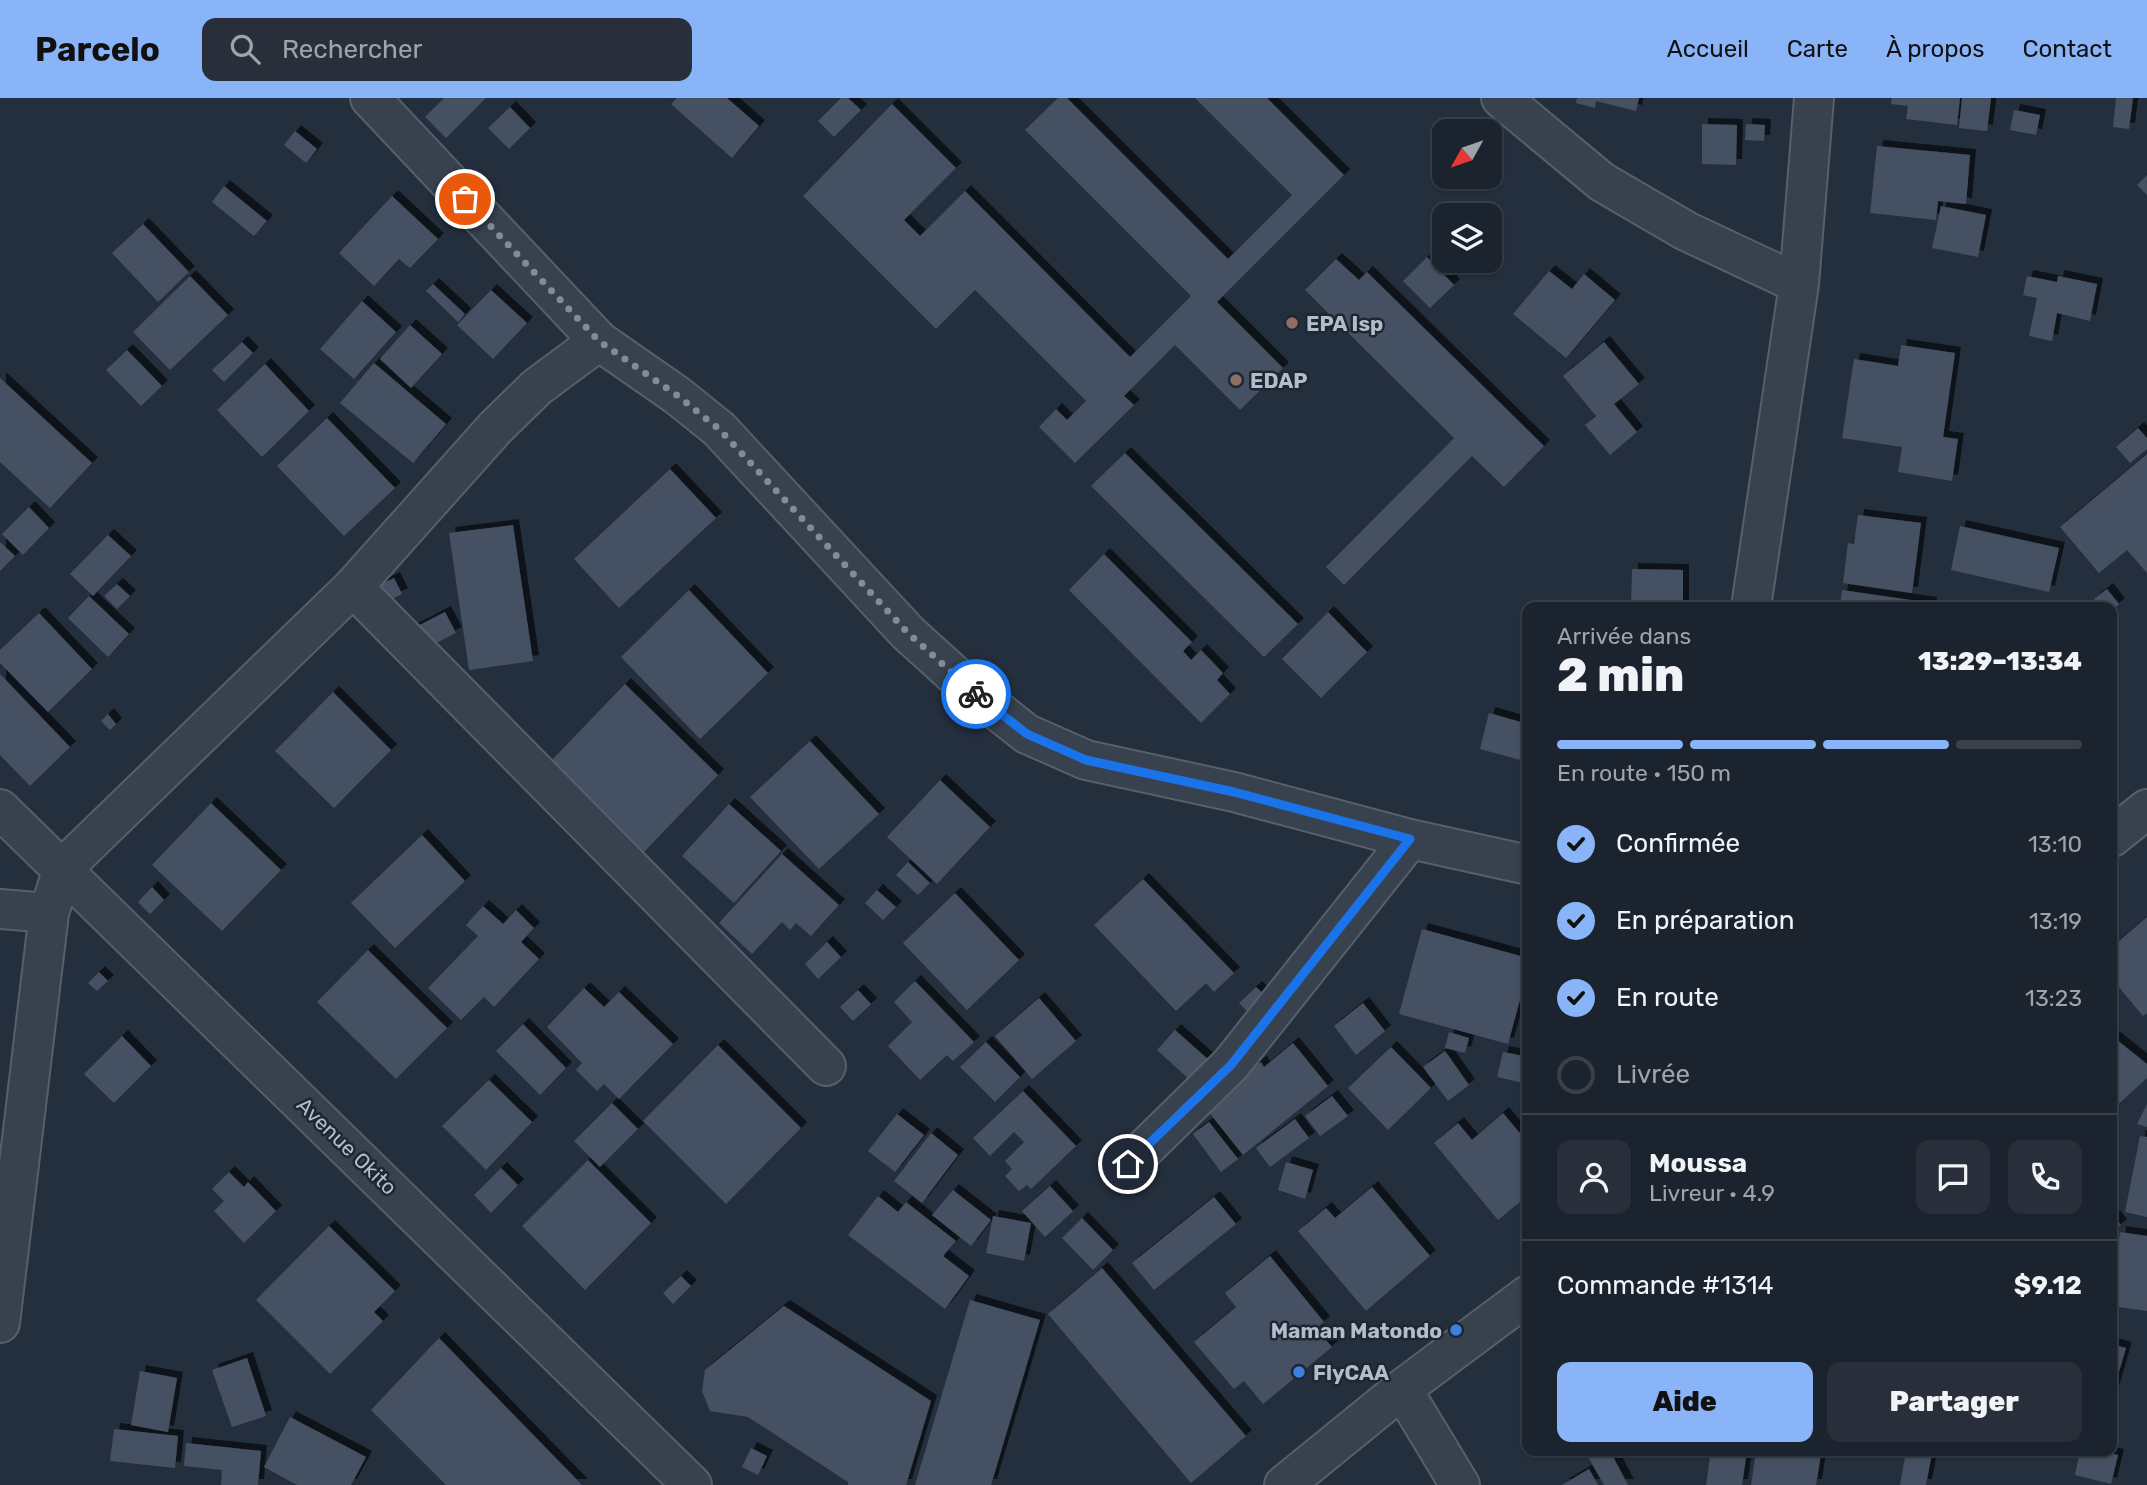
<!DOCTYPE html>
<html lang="fr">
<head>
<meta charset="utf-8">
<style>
	:root { --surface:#1b232e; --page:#282f3a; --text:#f1f3f6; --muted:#a0a4aa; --line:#39404a; --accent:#8ab4f8 }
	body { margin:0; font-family:Rubik,sans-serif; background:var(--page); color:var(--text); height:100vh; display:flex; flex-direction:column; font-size:26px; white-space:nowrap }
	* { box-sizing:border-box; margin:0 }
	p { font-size:23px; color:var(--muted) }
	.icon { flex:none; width:38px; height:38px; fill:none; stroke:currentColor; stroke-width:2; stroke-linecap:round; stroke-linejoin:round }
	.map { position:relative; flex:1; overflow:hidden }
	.panel { position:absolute; left:1522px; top:504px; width:595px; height:854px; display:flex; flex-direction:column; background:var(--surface); border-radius:14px; box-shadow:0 2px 5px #0004,0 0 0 2px var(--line) }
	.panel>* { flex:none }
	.needle { width:46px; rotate:230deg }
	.controls { position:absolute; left:1432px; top:21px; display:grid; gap:14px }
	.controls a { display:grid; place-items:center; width:70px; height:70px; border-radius:14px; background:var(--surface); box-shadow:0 2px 5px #0004,0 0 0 2px var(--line); font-size:35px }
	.pin { position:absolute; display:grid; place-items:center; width:60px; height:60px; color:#fff; margin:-30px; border:4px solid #fff; border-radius:50%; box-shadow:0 2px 7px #0007 }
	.courier { position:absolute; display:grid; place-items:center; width:70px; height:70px; margin:-35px; border:5px solid #1a73e8; border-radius:50%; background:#fff; color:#222; box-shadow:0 2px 9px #0007 }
	.head em { font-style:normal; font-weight:800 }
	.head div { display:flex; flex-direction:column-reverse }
	.head { display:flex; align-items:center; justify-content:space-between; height:119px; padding:0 35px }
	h1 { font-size:46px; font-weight:800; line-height:52px }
	.bar { display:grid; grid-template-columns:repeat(4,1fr); gap:10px 7px; align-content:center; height:84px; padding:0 35px }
	.bar i { height:9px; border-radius:5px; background:var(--line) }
	.bar .current { background:var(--accent) }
	.bar p { grid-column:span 4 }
	.line { display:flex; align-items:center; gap:18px; padding:0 35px; border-top:2px solid var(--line) }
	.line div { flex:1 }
	.round { display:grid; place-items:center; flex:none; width:74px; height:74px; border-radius:14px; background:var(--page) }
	ol { padding:0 35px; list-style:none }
	li { display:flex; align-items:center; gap:21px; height:77px }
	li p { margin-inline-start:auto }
	li .icon { padding:7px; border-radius:50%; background:var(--accent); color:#111; stroke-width:4 }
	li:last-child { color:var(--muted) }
	li i { width:38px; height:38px; border:4px solid var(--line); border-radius:50% }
	.cta { display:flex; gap:14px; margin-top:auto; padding:14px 35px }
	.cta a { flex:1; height:80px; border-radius:14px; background:var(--accent); color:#111; font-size:28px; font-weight:800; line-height:80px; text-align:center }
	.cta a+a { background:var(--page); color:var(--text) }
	header { display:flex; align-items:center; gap:42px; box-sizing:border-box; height:98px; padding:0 35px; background:var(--accent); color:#111 }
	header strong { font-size:33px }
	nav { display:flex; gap:38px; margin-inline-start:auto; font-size:24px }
	.search { width:490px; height:63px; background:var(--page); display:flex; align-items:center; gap:18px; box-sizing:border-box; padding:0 24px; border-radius:14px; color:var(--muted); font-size:26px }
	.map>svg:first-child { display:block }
	.building { fill:#455162; filter:url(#shadow) }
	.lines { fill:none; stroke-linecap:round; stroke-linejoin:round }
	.minor-casing { stroke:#565f6c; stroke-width:42 }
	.minor { stroke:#38414e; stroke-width:38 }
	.done { stroke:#828b98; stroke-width:7; stroke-dasharray:0 12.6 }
	.route { stroke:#1a73e8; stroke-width:9 }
	.education-dot { fill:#8d6e63; stroke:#1d2633; stroke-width:2.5 }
	.shop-dot { fill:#3f7fe0; stroke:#1d2633; stroke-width:2.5 }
	.labels { text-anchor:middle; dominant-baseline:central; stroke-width:5; stroke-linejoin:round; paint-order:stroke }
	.poi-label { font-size:21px; font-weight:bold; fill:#b4bcc9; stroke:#1d2633; text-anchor:start }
	.street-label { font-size:21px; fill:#b4bcc9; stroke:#1d2633 }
</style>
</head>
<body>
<header>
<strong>Parcelo</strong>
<div class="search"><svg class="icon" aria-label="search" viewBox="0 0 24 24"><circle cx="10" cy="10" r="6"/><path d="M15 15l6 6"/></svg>Rechercher</div>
<nav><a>Accueil</a><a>Carte</a><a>À propos</a><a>Contact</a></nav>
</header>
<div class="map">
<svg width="2147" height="1387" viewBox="0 0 2147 1387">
	<defs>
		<filter id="shadow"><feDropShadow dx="6" dy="-6" stdDeviation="0" flood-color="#0009"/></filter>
	</defs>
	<rect width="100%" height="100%" fill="#242f3e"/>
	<path class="building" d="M444,0h42l-40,40 -21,-21z
		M677,0h50l32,28 -27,32 -61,-54z
		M841,0h7l13,12 -27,27 -16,-16z
		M1058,0h9l161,161 64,-64 -97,-97h72l77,77 -127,127 66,66 -43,42 -65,-65 -51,51 10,9 -59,58 -36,-36 17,-18 11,11 19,-19 -111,-111 -39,39 -133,-133 89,-92 64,64 -52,52 16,16 45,-45 165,166 61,-61 -166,-166z
		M1577,0h62l-3,13 -40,-10 -1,7 -19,-5z
		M1892,0h68l-3,27 -51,-6 2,-13 -17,-2z
		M1962,0h29l-4,33 -28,-3z
		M2116,0h17l-4,31 -16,-2z
		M510,9l20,21 -21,21 -21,-21z
		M2014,12l26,5 -4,20 -26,-5z
		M1702,26l35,1 -1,40 -34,-1z
		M1746,26l19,1 -1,16 -19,-1z
		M295,33l22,18 -11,14 -22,-18z
		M1877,48l93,9 -4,49 -28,-3 -2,19 -66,-7z
		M2147,77v20l-10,-10z
		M224,88l43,35 -13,15 -42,-34z
		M392,98l46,43 -28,29 -11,-9 -25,27 -35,-33z
		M1941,108l45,9 -8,42 -46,-9z
		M143,126l46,48 -31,30 -46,-49z
		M1427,159l27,28 -24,23 -27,-27z
		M1336,161l23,21 8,-8 177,174 -40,41 -32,-31 -128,129 -18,-18 128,-129 -149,-148z
		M1549,173l23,18 12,-15 31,26 -49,58 -53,-44z
		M190,178l38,39 -58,55 -37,-38z
		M2027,178l30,6 1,-6 39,8 -7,37 -33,-8 -5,28 -23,-5 8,-38 -14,-3z
		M433,186l32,30 -7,8 -32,-31z
		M491,192l36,33 -34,36 -36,-34z
		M362,203l34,31 -42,47 -34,-30z
		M410,227l32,29 -31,34 -31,-29z
		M242,244l11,11 -29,29 -12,-12z
		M1604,244l35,42 -25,20 23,28 -27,23 -25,-30 11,-9 -33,-40z
		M1901,247l54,8 -12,84 15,2 -6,42 -54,-9 4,-25 -60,-9 12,-79 44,7z
		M127,252l35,36 -21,20 -35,-36z
		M374,265l72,61 -33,39 -73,-60z
		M265,266l44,47 -47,46 -45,-47z
		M0,280l92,85 -42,45 -50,-46z
		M327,320l68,70 -51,48 -67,-70z
		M2138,330l9,10v11l-17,14 -14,-16z
		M1125,355l173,171 -34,33 -173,-171z
		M2147,356v119l-20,-23 -28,23 -39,-46z
		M670,371l46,49 -97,90 -45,-49z
		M29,409l20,21 -26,27 -21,-21z
		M1858,417l63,8 -9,70 -69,-10 5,-40 6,1z
		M513,427l20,136 -64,9 -20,-137z
		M1960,428l99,22 -10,44 -98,-22z
		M108,437l23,21 -38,40 -23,-22z
		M0,444l15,14 -15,15z
		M1104,456l88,88 -9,9 8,9 10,-10 22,23 -6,7 13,14 -29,29 -132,-133z
		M1632,471l51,1v37h-52z
		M394,480l8,16 -19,9 -8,-16z
		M117,486l13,12 -13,13 -13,-13z
		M2107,491l12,15 -7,6v-3h-11l-7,-8z
		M689,492l79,83 -68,66 -79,-82z
		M1842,492l89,13v4h-91z
		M89,498l40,38 -21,23 -40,-39z
		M445,514l11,21 -34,17 -10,-21z
		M1328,514l39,40 -46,46 -39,-39z
		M39,515l53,56 -44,43 -48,-49v-13z
		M0,576l70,73 -40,39 -30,-31z
		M625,586l93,91 -75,78 -93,-91z
		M333,594l58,58 -57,58 -59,-57z
		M1489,615l39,11v38l-48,-13z
		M108,616l8,10 -6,6 -9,-9z
		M810,643l69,73 -60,55 -69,-72z
		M940,682l50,47 -53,57 -50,-47z
		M211,705l70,67 -59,61 -70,-66z
		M729,706l52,47 -47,52 -52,-47z
		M422,737l43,46 -70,67 -44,-45z
		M782,756l57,51 -28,31 -15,-13 -6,7 -8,-8 -30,32 -33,-31z
		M908,764l22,21 -12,12 -22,-20z
		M1143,781l91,94 -20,19 -8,-9 -30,28 -82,-86z
		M152,789l12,13 -14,14 -12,-12z
		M877,792l19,17 -13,13 -18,-17z
		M955,795l64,67 -52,50 -64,-67z
		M483,808l20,18 13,-14 18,18 -13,14 18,17 -45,48 -10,-10 -23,23 -33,-32 50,-52 -12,-11z
		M2147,819v96l-4,3 -31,-37v-32z
		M1422,831l106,29v12l-20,74 -109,-30z
		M827,844l14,15 -23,22 -13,-15z
		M368,852l79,78 -51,51 -79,-77z
		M99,874l9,9 -11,10 -9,-8z
		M915,883l59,61 -21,19 -6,-6 -27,25 -32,-34 24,-24 -18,-20z
		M1256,889l9,8 -17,17 -9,-9z
		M584,890l20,19 15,-15 54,52 -54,55 -15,-15 -7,7 -21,-21 6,-7 -35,-36z
		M858,892l13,14 -18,17 -13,-14z
		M1039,900l37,43 -44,38 -37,-43z
		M1363,905l22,28 -29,24 -22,-29z
		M523,926l43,44 -26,27 -44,-44z
		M1175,932l35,31 -19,20 -34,-31z
		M1449,934l20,6 -4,15 -20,-5z
		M122,938l29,30 -37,37 -30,-29z
		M2112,938l35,28v14l-35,32z
		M986,944l34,35 -25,25 -35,-35z
		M1293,945l35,43 -85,69 -35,-44 26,-21 -3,-4 11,-12 19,-12 3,5z
		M718,947l83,83 -75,76 -83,-83z
		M1391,949l40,41 -43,42 -40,-42z
		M1445,953l24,34 -21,16 -25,-34z
		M1503,954l25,5v27l-31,-7z
		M489,982l43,42 -46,48 -44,-44z
		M1023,993l53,55 -45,43 -4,-4 -8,6 -14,-15 7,-7 -7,-8 19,-19 -10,-10 -24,24 -17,-18z
		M1332,998l16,20 -28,20 -15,-20z
		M612,1005l26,26 -38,38 -26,-26z
		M2147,1006v23l-10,-3z
		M1503,1015l25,30v52l-30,25 -64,-77 24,-20 14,17z
		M897,1016l27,21 -29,37 -27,-21z
		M1295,1021l14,19 -39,29 -14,-19z
		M1209,1024l29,37 -17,13 -28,-38z
		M931,1035l27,22 -36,48 -28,-22z
		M2140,1038l7,1v80l-22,-5z
		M588,1062l63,63 -66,67 -63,-64z
		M1286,1064l27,8 -8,29 -27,-9z
		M501,1070l17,17 -27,28 -17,-18z
		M229,1074l15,15 4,-5 28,29 -32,32 -30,-32 10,-10 -12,-12z
		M1050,1088l23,25 -28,26 -23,-26z
		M1372,1089l58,69 -64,55 -68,-80 28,-23 9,10z
		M953,1092l38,30 -20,26 -39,-31z
		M878,1098l20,16 8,-10 50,39 -13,15 26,20 -24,33 -97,-74z
		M1214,1099l22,27 -82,66 -22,-27z
		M2112,1116l9,11 -9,7z
		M993,1118l38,7 -7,38 -38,-8z
		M1082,1120l31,32 -20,20 -31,-32z
		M329,1128l66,65 -21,21 9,9 -53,53 -74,-74z
		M2120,1134l27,4v75l-35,-5v-43l4,1z
		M1270,1158l54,66 -8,7 16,18 -69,57 -19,-23 -10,8 -40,-47 42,-35 -11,-14z
		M1102,1170l144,168 -55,47 -143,-169z
		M681,1178l10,10 -18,18 -10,-11z
		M970,1202l70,20 -49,165h-76z
		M784,1208l147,95 -25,84h-58v-3l-100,-65 -38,-6 -8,-20 3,-21z
		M439,1240l143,147h-136l-75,-75z
		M2112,1246l14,4 -13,44h-1z
		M247,1260l19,58 -34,11 -20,-57z
		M140,1273l37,7 -9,54 -37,-7z
		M290,1319l76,40 -15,28h-54l-33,-18z
		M114,1331l64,7 -3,32 -65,-7z
		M186,1345l75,8 -3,34h-37l1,-15 -38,-4z
		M751,1350l16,8 -9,19 -16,-8z
		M1600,1353h10l18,34h-24l-16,-28z
		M1711,1353h36l-5,34h-36z
		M1756,1353h46l19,3 -5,31h-65z
		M1906,1353l26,2 -6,32h-26z
		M2053,1353h19l-2,5z
		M2080,1353h22l16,4 -7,29 -36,-9z
		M1589,1371l9,16h-36z"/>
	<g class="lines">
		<g class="minor-casing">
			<path id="minor" d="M370,0l229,243 79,55 41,33 189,204 64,58 55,43 59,26 148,32 176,47 118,26
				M1501,0l101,84 84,49 113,53
				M353,489l473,479
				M1751,509l48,-323 15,-186
				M0,711l692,676
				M2112,739l35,-28
				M0,811l49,4
				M1128,1067l103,-101 179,-225
				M0,1225l49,-410 14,-45 290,-281 143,-160 41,-40 62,-46
				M1402,1291l58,96
				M1284,1387l118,-96 126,-94"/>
		</g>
		<use href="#minor" class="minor"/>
	</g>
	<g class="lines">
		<path class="done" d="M465,101l134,142 79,55 41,33 189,204 68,61"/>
		<path class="route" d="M976,596l51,40 59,26 148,32 176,47 -179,226 -103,99"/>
	</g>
	<g class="education-dot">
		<circle cx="1292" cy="225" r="7"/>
		<circle cx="1236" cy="282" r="7"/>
	</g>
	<g class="shop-dot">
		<circle cx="1456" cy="1232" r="7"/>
		<circle cx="1299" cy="1274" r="7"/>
	</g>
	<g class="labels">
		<g class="poi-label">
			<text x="1306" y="225">EPA Isp</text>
			<text x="1250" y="282">EDAP</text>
			<text x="1442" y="1232" text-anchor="end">Maman Matondo</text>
			<text x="1313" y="1274">FlyCAA</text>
		</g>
		<g class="street-label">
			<text transform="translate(347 1048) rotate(44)">Avenue Okito</text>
		</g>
	</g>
</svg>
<div class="controls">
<a><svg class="needle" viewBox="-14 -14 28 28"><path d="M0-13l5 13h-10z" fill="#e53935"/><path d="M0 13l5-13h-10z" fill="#a0a4aa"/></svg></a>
<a><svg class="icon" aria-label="layers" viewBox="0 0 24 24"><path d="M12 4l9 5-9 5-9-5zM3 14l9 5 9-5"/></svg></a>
</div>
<div class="pin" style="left:465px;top:101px;background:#ea580c"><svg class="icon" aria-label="bag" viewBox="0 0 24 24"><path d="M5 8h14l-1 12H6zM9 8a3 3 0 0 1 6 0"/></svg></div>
<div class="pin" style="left:1128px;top:1066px;background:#1f2937"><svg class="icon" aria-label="home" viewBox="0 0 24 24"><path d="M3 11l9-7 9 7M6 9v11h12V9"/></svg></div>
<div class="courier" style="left:976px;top:596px"><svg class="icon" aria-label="bike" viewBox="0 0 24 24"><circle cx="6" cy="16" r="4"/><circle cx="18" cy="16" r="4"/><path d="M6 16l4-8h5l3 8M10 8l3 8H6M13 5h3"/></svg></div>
<section class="panel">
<div class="head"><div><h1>2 min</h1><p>Arrivée dans</p></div><em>13:29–13:34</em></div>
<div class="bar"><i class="current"></i><i class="current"></i><i class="current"></i><i></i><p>En route · 150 m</p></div>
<ol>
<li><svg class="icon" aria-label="check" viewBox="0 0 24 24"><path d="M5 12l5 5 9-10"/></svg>Confirmée<p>13:10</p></li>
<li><svg class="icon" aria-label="check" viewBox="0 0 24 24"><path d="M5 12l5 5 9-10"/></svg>En préparation<p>13:19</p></li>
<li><svg class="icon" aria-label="check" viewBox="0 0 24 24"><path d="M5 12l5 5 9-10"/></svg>En route<p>13:23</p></li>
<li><i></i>Livrée</li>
</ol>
<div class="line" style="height:126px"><a class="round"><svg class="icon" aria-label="person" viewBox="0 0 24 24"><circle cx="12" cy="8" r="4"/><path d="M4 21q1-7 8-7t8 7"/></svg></a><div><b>Moussa</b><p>Livreur · 4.9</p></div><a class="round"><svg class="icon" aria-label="chat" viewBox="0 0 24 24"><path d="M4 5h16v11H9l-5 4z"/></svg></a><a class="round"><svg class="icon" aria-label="phone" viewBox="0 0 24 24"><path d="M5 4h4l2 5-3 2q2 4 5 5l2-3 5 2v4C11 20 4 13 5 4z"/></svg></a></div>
<div class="line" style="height:91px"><div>Commande #1314</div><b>$9.12</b></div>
<div class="cta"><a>Aide</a><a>Partager</a></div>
</section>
</div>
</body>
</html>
